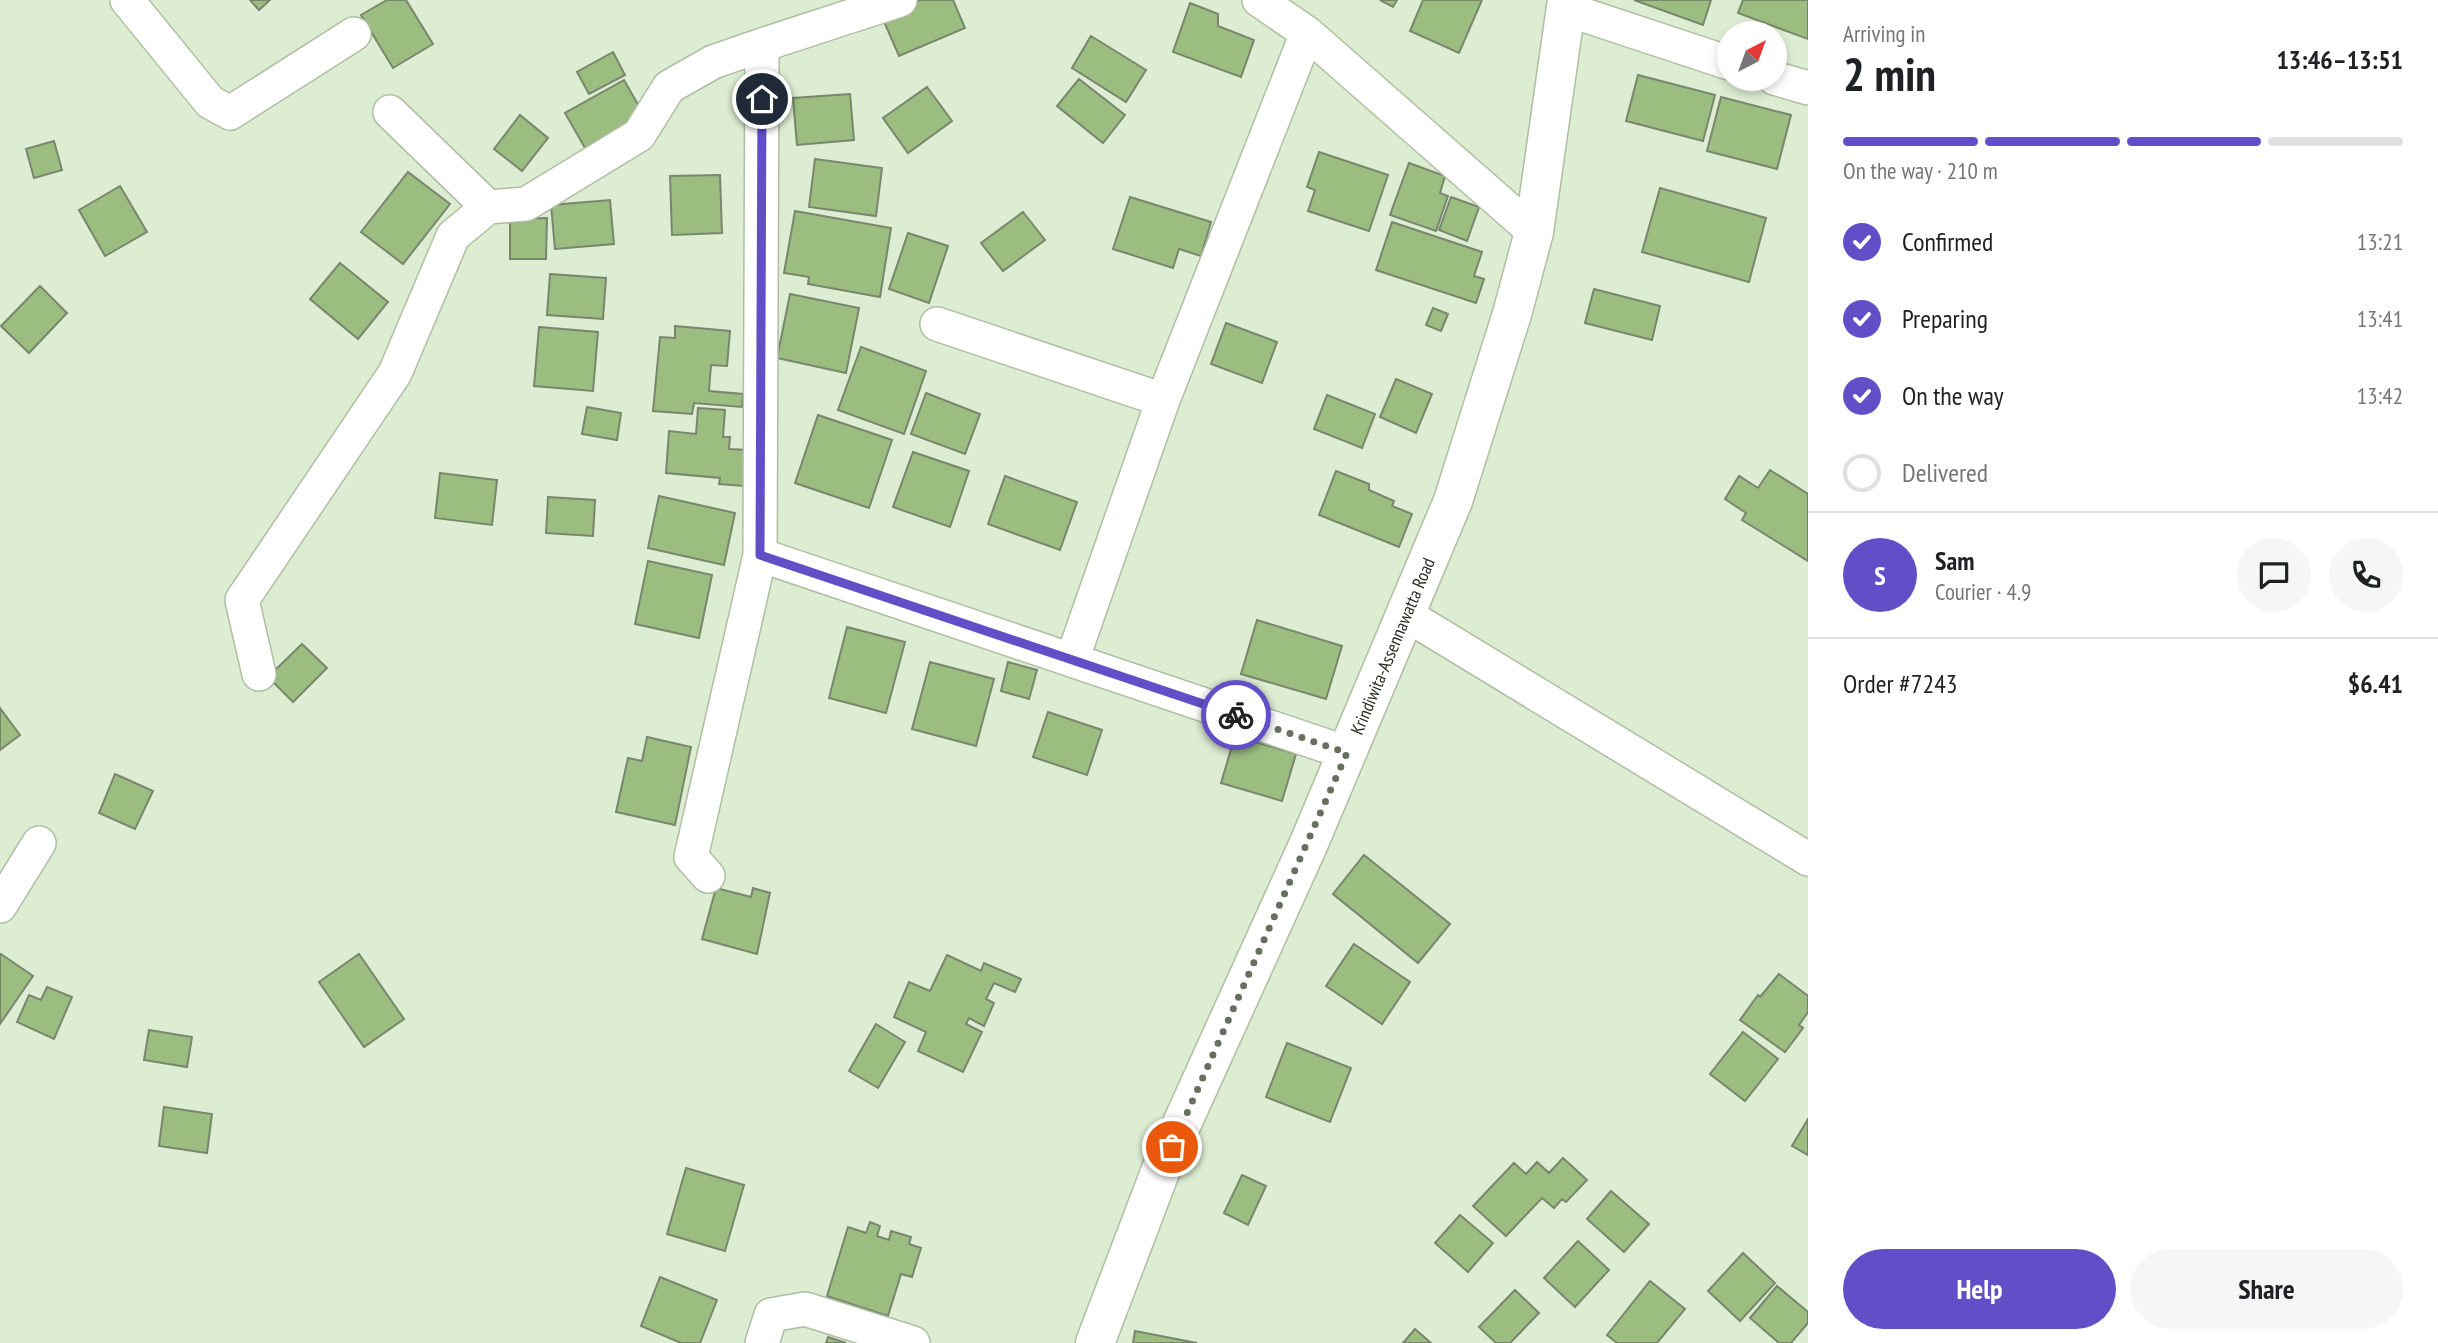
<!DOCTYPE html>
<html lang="en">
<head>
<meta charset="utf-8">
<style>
	:root { --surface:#fff; --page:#f6f6f6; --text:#202124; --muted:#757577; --line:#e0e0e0; --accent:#624fc8 }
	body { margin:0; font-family:"PT Sans Narrow",sans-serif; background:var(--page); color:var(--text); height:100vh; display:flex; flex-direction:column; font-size:26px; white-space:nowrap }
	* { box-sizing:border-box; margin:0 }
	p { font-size:23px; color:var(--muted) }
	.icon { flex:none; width:38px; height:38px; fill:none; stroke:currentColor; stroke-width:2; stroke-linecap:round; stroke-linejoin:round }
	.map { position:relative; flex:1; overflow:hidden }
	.details { display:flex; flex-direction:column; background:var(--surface); width:630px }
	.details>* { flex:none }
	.needle { width:46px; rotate:41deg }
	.tools { position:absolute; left:1717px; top:21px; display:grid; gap:14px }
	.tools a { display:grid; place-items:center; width:70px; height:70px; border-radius:50%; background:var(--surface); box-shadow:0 4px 10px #0003; font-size:35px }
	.pin { position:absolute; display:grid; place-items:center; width:60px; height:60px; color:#fff; margin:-30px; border:4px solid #fff; border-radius:50%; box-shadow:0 2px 7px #0007 }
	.courier { position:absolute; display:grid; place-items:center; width:70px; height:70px; margin:-35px; border:5px solid #624fc8; border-radius:50%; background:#fff; color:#222; box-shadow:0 2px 9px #0007 }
	.overview em { font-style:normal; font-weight:700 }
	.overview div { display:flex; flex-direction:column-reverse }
	.overview { display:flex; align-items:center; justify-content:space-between; height:119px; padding:0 35px }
	h1 { font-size:46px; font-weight:700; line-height:52px }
	.bar { display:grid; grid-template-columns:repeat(4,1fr); gap:10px 7px; align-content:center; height:84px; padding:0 35px }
	.bar i { height:9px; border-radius:5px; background:var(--line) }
	.bar .current { background:var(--accent) }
	.bar p { grid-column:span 4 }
	.line { display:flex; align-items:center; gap:18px; padding:0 35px; border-top:2px solid var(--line) }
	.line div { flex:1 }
	.round { display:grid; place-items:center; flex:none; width:74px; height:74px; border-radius:37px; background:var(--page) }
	ol { padding:0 35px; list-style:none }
	li { display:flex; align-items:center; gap:21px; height:77px }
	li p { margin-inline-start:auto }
	li .icon { padding:7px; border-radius:50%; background:var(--accent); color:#fff; stroke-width:4 }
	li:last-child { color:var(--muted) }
	li i { width:38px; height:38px; border:4px solid var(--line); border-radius:50% }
	.cta { display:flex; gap:14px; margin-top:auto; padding:14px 35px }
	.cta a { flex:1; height:80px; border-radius:42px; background:var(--accent); color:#fff; font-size:28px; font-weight:700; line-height:80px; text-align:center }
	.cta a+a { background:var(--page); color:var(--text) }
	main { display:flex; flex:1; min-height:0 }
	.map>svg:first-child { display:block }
	.building { fill:#9bbe80; stroke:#78866d; stroke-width:2 }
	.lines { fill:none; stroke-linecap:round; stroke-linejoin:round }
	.minor-casing { stroke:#afbea3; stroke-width:36 }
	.major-casing { stroke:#afbea3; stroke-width:41 }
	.minor { stroke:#fff; stroke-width:33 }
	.major { stroke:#fff; stroke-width:38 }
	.done { stroke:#66705f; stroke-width:7; stroke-dasharray:0 12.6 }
	.route { stroke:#624fc8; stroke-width:9 }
	.labels { text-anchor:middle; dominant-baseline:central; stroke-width:7; stroke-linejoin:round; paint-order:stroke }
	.street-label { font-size:18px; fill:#262c21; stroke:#ddedd2 }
</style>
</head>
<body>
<main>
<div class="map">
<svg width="1808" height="1343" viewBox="0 0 1808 1343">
	<rect width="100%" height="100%" fill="#ddedd2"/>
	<path class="building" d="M250,0h20l-11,10z
		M387,0h19l27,44 -40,24 -32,-53z
		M920,0h33l12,28 -66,28 -17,-39z
		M1380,0h17l-4,7z
		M1423,0h59l-23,53 -49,-22z
		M1634,0h77l-8,25z
		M1743,0h65v39l-70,-26z
		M1190,3l28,11v12l36,14 -13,37 -68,-25z
		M1091,36l55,34 -20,32 -54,-34z
		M613,52l12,23 -36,19 -12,-22z
		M1638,75l77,20 -12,46 -77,-20z
		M1079,79l46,36 -22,28 -46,-37z
		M624,80l20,35 -59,33 -20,-35z
		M927,87l25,34 -44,32 -25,-35z
		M850,94l4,46 -57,5 -4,-47z
		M1721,97l70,18 -14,54 -70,-18z
		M520,115l28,23 -26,33 -28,-22z
		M54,141l8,29 -28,8 -8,-29z
		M1319,152l69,23 -19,56 -61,-20 7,-21 -8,-3z
		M815,159l67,9 -6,48 -67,-9z
		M1409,163l36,13 -5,17 8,3 -12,35 -46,-16z
		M408,172l42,32 -47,60 -42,-32z
		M720,175l2,58 -50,2 -2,-59z
		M120,186l27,46 -42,24 -26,-46z
		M1660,188l106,30 -17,64 -107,-30z
		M1130,197l81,25 -10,34 -22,-7 -6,19 -60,-19z
		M1451,197l28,10 -12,34 -28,-11z
		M610,200l4,44 -59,5 -4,-44z
		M795,211l96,17 -11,69 -72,-13 1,-7 -25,-4z
		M1023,212l22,28 -42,31 -22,-28z
		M547,218l-1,41h-36v-40z
		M1392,222l90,30 -8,24 10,3 -8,24 -100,-33z
		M908,233l40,13 -19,57 -40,-14z
		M340,263l48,39 -30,37 -48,-40z
		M550,274l56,4 -3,41 -56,-4z
		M40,286l27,27 -38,40 -28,-27z
		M1594,289l66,17 -8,34 -67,-17z
		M790,294l69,14 -13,65 -69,-15z
		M1433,308l15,6 -7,17 -15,-6z
		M1226,323l51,19 -15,41 -51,-19z
		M675,326l55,5 -3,35 -16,-1 -2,26 34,3 -1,13 -48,-4 -2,11 -39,-3 7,-74 15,1z
		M539,327l59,5 -5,59 -59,-5z
		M861,347l65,24 -22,63 -66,-24z
		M1396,379l36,15 -16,39 -36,-16z
		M926,393l54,21 -15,40 -54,-20z
		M1327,395l48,19 -13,34 -48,-19z
		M587,407l34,6 -4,27 -35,-6z
		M698,408l27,2 -2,27h7l-1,12 19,1 -4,36 -25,-2 1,-6 -54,-5 3,-42 27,3z
		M818,415l74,25 -23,68 -74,-25z
		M913,452l56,19 -19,56 -57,-20z
		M1770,470l38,24v67l-66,-41 4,-7 -21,-14 14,-23 19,12z
		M1336,471l33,13v6l25,11 -2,5 20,8 -13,33 -80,-32z
		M440,473l57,7 -5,45 -57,-7z
		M1005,476l72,26 -17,48 -72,-26z
		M659,496l76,17 -11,52 -76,-17z
		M548,497l47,3 -2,36 -47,-3z
		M648,561l64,14 -13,63 -64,-14z
		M1257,620l85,26 -16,53 -85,-25z
		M847,627l58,15 -19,71 -57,-15z
		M302,644l25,24 -34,34 -25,-25z
		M930,662l64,17 -18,67 -64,-17z
		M1008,662l29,8 -8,29 -28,-8z
		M0,708l20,27 -20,15z
		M1048,712l54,18 -15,45 -54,-18z
		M1235,736l61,18 -14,47 -61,-18z
		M647,737l44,10 -16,78 -59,-13 12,-54 14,3z
		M115,774l38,17 -18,38 -36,-16z
		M1364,855l86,69 -32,39 -85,-69z
		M716,888l35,9 2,-9 17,5 -13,61 -55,-15z
		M1354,944l56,38 -28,42 -56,-38z
		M1,954l32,22 -33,48v-69z
		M359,954l45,65 -40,28 -45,-65z
		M947,955l34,16 3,-8 37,16 -6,13 -21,-9 -8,16 8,4 -10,23 -15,-8 -3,6 16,8 -19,40 -45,-21 8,-19 -32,-15 15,-35 21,9z
		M1779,974l29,22v16l-9,13 4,3 -18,24 -45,-32 18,-25 2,2z
		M47,987l25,10 -18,42 -37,-17 12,-27 12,5z
		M876,1024l29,18 -27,46 -29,-17z
		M149,1030l43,7 -5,30 -43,-7z
		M1743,1032l35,27 -33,42 -35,-27z
		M1287,1043l64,25 -21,54 -64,-25z
		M164,1107l48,7 -5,39 -48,-7z
		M1808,1119v36l-16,-9z
		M1563,1158l24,22 -21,22 -4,-3 -8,9 -12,-10 -36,38 -33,-30 41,-43 12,11 11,-12 12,11z
		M686,1168l58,17 -19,66 -58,-17z
		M1242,1175l24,11 -18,39 -24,-12z
		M1611,1191l38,33 -25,28 -37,-33z
		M1460,1215l33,28 -25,29 -33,-29z
		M870,1222l10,4 -3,10 12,4 2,-9 20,6 -2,7 12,4 -9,29 -11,-3 -13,42 -61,-20 21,-69 18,6z
		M1578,1241l31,29 -34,37 -31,-29z
		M1743,1253l32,30 -35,38 -32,-30z
		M660,1277l57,23 -17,43h-19l-40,-17z
		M1650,1281l35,28 -28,34h-40l-10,-8z
		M1777,1286l31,26v11l-17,20h-12l-29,-25z
		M1515,1290l24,23 -29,30h-14l-17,-16z
		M1415,1329l16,14h-28z
		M1135,1331l62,12h-64z
		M828,1337l18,6h-20z"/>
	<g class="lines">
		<g class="minor-casing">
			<path id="minor" d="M127,0l83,102 20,11 124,-79
				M900,0l-138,45 -2,510 587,198
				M1259,0l48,33 227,199
				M1566,9l163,54
				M1774,78l34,10
				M390,112l98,95
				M937,324l226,76
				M1405,614l403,245
				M1072,660l91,-260 144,-367
				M259,674l-17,-74 153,-227 58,-137 35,-29 38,-3 113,-69 30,-48 44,-25 49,-17
				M708,876l-17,-19 69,-302
				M0,906l39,-63
				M762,1343l9,-28 34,-6 108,34"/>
		</g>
		<g class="major-casing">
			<g id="major">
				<path id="s1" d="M1095,1343l65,-171 149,-329 144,-342 59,-187 22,-82 33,-232"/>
			</g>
		</g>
		<use href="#minor" class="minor"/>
		<use href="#major" class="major"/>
	</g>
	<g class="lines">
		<path class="done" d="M1172,1147l175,-394 -111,-38"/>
		<path class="route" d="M762,99l-2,456 476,160"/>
	</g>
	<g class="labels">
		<g class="street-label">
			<text stroke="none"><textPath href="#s1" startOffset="758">Krindiwita-Assennawatta Road</textPath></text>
		</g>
	</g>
</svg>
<div class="tools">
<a><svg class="needle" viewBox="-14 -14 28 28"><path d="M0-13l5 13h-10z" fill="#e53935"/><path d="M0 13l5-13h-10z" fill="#757577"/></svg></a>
</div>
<div class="pin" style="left:1172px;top:1147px;background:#ea580c"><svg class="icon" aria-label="bag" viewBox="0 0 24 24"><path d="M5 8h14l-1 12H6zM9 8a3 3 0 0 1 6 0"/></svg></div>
<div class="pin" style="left:762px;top:99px;background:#1f2937"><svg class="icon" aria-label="home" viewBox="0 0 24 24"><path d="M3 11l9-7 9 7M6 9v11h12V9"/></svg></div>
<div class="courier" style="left:1236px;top:715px"><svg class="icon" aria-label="bike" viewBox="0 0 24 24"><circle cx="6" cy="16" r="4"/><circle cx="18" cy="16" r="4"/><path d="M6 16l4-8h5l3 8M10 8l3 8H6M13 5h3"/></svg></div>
</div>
<section class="details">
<div class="overview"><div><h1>2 min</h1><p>Arriving in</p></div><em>13:46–13:51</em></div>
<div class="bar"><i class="current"></i><i class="current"></i><i class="current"></i><i></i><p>On the way · 210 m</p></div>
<ol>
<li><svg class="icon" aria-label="check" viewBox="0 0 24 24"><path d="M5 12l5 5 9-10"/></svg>Confirmed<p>13:21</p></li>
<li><svg class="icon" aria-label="check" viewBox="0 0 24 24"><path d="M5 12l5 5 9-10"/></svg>Preparing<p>13:41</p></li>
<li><svg class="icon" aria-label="check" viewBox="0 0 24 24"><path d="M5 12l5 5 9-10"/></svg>On the way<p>13:42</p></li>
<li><i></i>Delivered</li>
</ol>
<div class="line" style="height:126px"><b class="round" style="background:var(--accent);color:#fff">S</b><div><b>Sam</b><p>Courier · 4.9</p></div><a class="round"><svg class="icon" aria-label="chat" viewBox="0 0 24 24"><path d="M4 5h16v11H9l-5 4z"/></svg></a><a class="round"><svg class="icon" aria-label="phone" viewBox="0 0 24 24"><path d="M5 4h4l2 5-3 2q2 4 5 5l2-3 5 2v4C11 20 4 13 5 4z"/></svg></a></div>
<div class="line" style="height:91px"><div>Order #7243</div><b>$6.41</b></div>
<div class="cta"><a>Help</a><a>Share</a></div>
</section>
</main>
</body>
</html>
